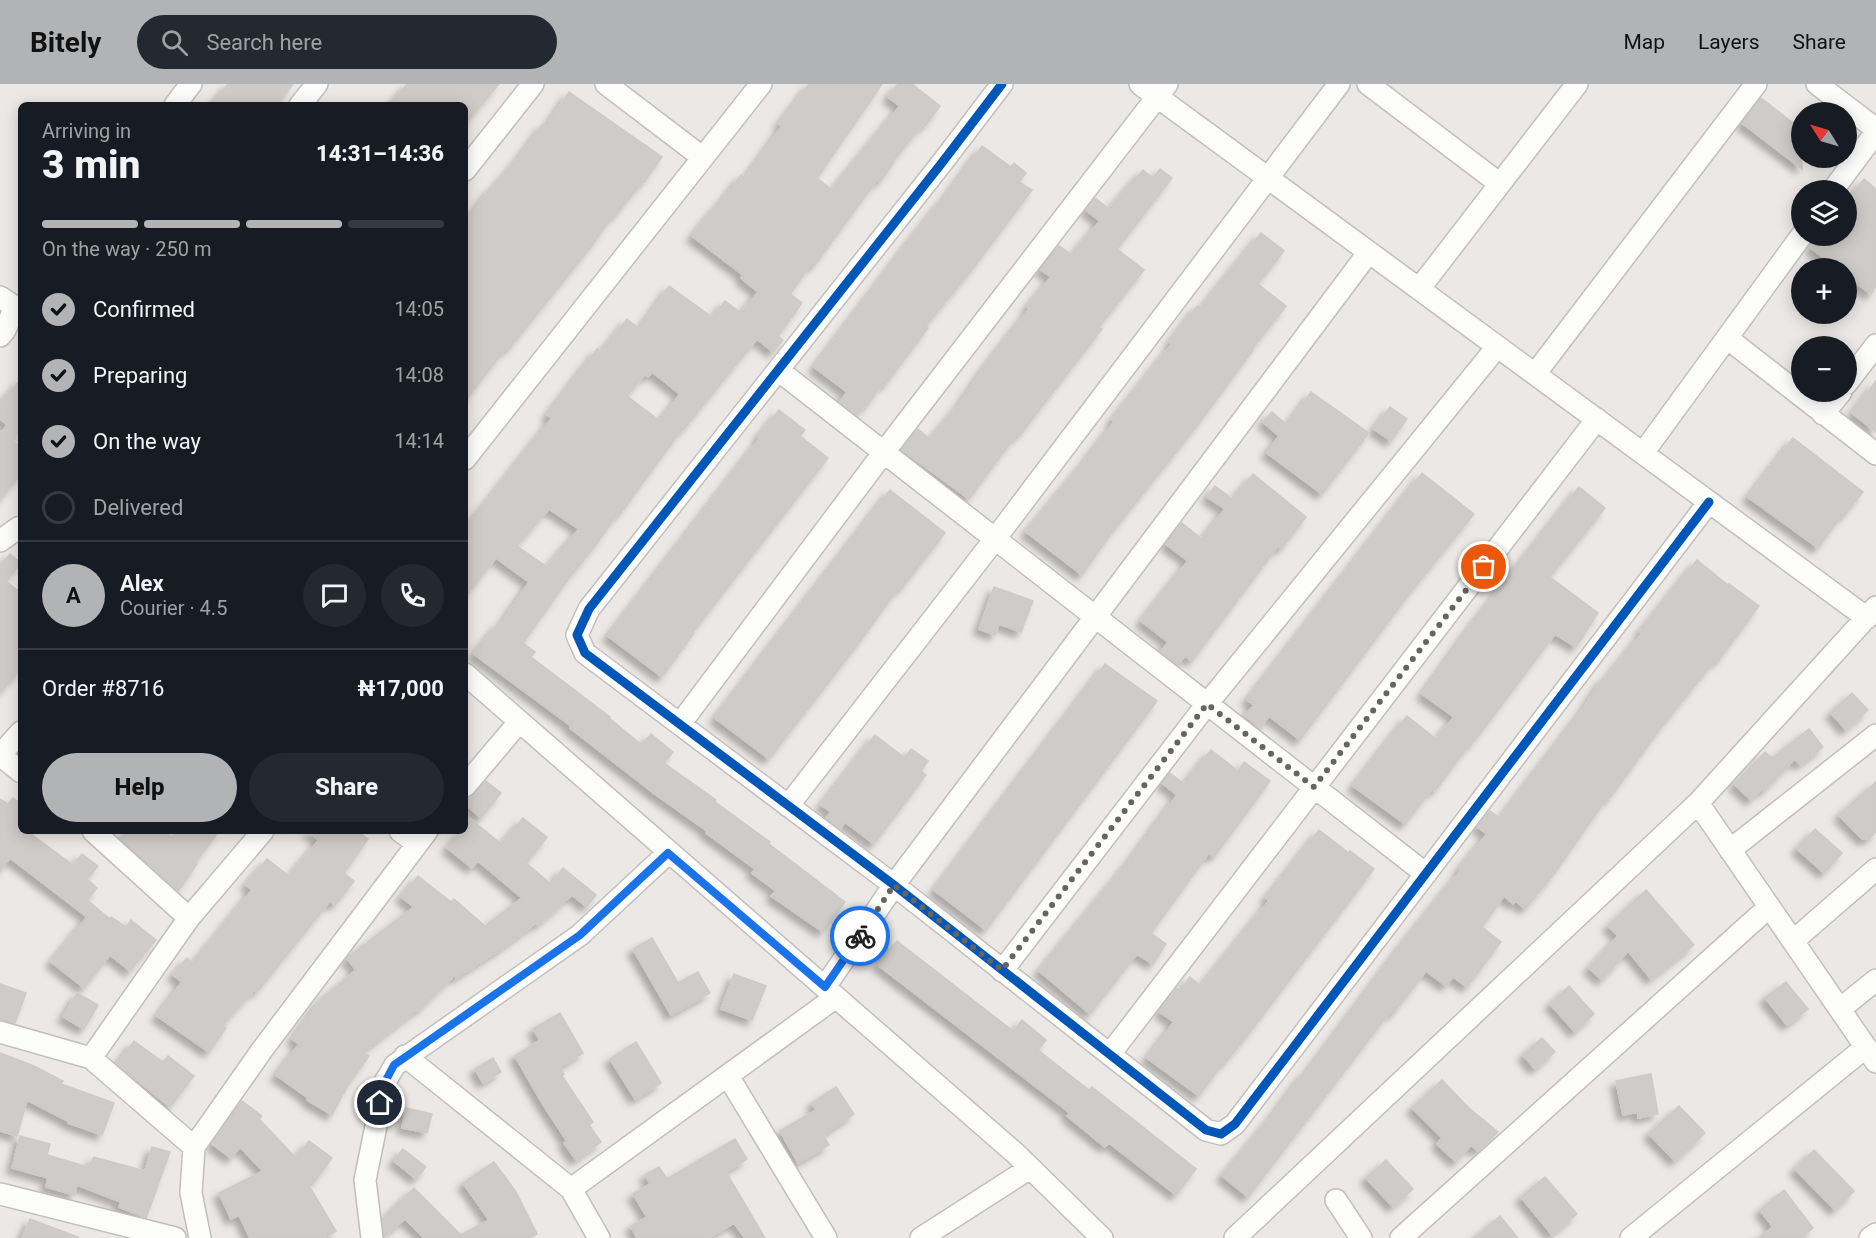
<!DOCTYPE html>
<html lang="en">
<head>
<meta charset="utf-8">
<style>
	:root { --surface:#171b24; --page:#242831; --text:#f1f3f6; --muted:#9ea1a6; --line:#363941; --accent:#b2b3b4 }
	body { margin:0; font-family:Roboto,sans-serif; background:var(--page); color:var(--text); height:100vh; display:flex; flex-direction:column; font-size:22px; white-space:nowrap }
	* { box-sizing:border-box; margin:0 }
	p { font-size:20px; color:var(--muted) }
	.icon { flex:none; width:33px; height:33px; fill:none; stroke:currentColor; stroke-width:2; stroke-linecap:round; stroke-linejoin:round }
	.map { position:relative; flex:1; overflow:hidden }
	.side { position:absolute; left:18px; top:18px; width:450px; height:732px; display:flex; flex-direction:column; background:var(--surface); border-radius:9px; box-shadow:0 3px 15px #0003 }
	.side>* { flex:none }
	.needle { width:39px; rotate:307deg }
	.controls { position:absolute; left:1791px; top:18px; display:grid; gap:12px }
	.controls a { display:grid; place-items:center; width:66px; height:66px; border-radius:50%; background:var(--surface); box-shadow:0 3px 15px #0003; font-size:30px }
	.pin { position:absolute; display:grid; place-items:center; width:51px; height:51px; color:#fff; margin:-26px; border:3px solid #fff; border-radius:50%; box-shadow:0 2px 6px #0007 }
	.courier { position:absolute; display:grid; place-items:center; width:60px; height:60px; margin:-30px; border:4px solid #1a73e8; border-radius:50%; background:#fff; color:#222; box-shadow:0 2px 8px #0007 }
	.summary em { font-style:normal; font-weight:800 }
	.summary div { display:flex; flex-direction:column-reverse }
	.summary { display:flex; align-items:center; justify-content:space-between; height:102px; padding:0 24px }
	h1 { font-size:39px; font-weight:800; line-height:45px }
	.bar { display:grid; grid-template-columns:repeat(4,1fr); gap:9px 6px; align-content:center; height:72px; padding:0 24px }
	.bar i { height:8px; border-radius:4px; background:var(--line) }
	.bar .current { background:var(--accent) }
	.bar p { grid-column:span 4 }
	.line { display:flex; align-items:center; gap:15px; padding:0 24px; border-top:2px solid var(--line) }
	.line div { flex:1 }
	.round { display:grid; place-items:center; flex:none; width:63px; height:63px; border-radius:32px; background:var(--page) }
	ol { padding:0 24px; list-style:none }
	li { display:flex; align-items:center; gap:18px; height:66px }
	li p { margin-inline-start:auto }
	li .icon { padding:6px; border-radius:50%; background:var(--accent); color:#111; stroke-width:4 }
	li:last-child { color:var(--muted) }
	li i { width:33px; height:33px; border:3px solid var(--line); border-radius:50% }
	.button { display:flex; gap:12px; margin-top:auto; padding:12px 24px }
	.button a { flex:1; height:69px; border-radius:36px; background:var(--accent); color:#111; font-size:24px; font-weight:800; line-height:69px; text-align:center }
	.button a+a { background:var(--page); color:var(--text) }
	header { display:flex; align-items:center; gap:36px; box-sizing:border-box; height:84px; padding:0 30px; background:var(--accent); color:#111 }
	header strong { font-size:28px }
	nav { display:flex; gap:33px; margin-inline-start:auto; font-size:21px }
	.search { width:420px; height:54px; background:var(--page); display:flex; align-items:center; gap:15px; box-sizing:border-box; padding:0 21px; border-radius:33px; color:var(--muted); font-size:22px }
	.map>svg:first-child { display:block }
	.building { fill:#cecbc8; stroke:#cecac7; stroke-width:1.5; fill-rule:evenodd; filter:url(#shadow) }
	.lines { fill:none; stroke-linecap:round; stroke-linejoin:round }
	.street-casing { stroke:#c1bfbe; stroke-width:24 }
	.street { stroke:#fcfcfb; stroke-width:21 }
	.cycleway-casing { stroke:#fff; stroke-width:13 }
	.cycleway { stroke:#0057b8; stroke-width:9 }
	.done { stroke:#656463; stroke-width:6; stroke-dasharray:0 10.8 }
	.route { stroke:#1a73e8; stroke-width:8 }
</style>
</head>
<body>
<header>
<strong>Bitely</strong>
<div class="search"><svg class="icon" aria-label="search" viewBox="0 0 24 24"><circle cx="10" cy="10" r="6"/><path d="M15 15l6 6"/></svg>Search here</div>
<nav><a>Map</a><a>Layers</a><a>Share</a></nav>
</header>
<div class="map">
<svg width="1876" height="1154" viewBox="0 0 1876 1154">
	<defs>
		<filter id="shadow"><feDropShadow dx="-5.5" dy="5.5" stdDeviation="3" flood-color="#0004"/></filter>
	</defs>
	<rect width="100%" height="100%" fill="#ebe8e5"/>
	<path class="building" d="M228,0h65l-16,21h-65z
		M407,0h92l-34,40v-19h-75z
		M809,0h73l-65,94 15,12 68,-84 -12,-9 10,-13h14l28,22 -15,20 -2,-2 -30,37 1,1 -14,20 -3,-2 -63,86 -3,-2 -21,30 12,9 -24,33 5,4 -10,12 -16,-13 -74,91 -1,-1 -62,85 -2,-1 -23,33 -26,32 -46,65 12,9 -4,5 79,60 -1,1 33,27 9,-11 22,18 -9,11 52,37 -1,2 55,40 -1,2 76,58 -22,30 -52,-36 5,-5 -24,-18 3,-4 -49,-36 1,-2 -51,-36 -86,-67 1,-2 -97,-72 24,-31 2,2 29,-43 -33,-24 -31,39v-68l87,-111 -5,-3 50,-66 4,3 26,-33 12,10 30,-43 43,31 13,-16 16,12 17,-21 -17,-14 2,-3 -51,-39 23,-29 1,1 25,-33 4,3 37,-52 -3,-2zM652,288l28,22 -20,27 -33,-25 18,-22 3,3zM549,425l30,20 -32,38 -30,-21z
		M569,8l93,65 -18,25 -1,-1 -27,34 -2,-1 -24,34 -81,101 -2,-2 -42,54v-177l25,-36 2,1 27,-32 24,-33 3,2z
		M1761,14l41,32v39l-60,-46z
		M982,62l29,21 3,-4 12,10 -7,9 13,8 -58,77 -48,59 2,2 -43,57 -2,-2 -16,23 -2,-1 -8,10 -17,-13 7,-10 -33,-25 90,-119 35,-45 1,1z
		M1160,85l12,9 -55,71 27,21 -45,57 3,2 -83,107 -2,-2 -48,65 -67,-49 16,-21 12,10 28,-33 27,-40 44,-57 -2,-2 24,-30 -11,-8 19,-23 13,9 28,-34 -14,-11 9,-12 14,11 34,-39 10,8z
		M1864,95l12,10v97l-5,8 -25,-18v-8h-9l-26,-20 10,-12h25v-34z
		M1261,149l23,18 -26,33 28,22 -34,43 1,1 -57,77 -86,108 -28,40 -56,-43 58,-70 30,-40 -2,-2 60,-76 -2,-2 27,-36 4,2z
		M21,295v58l-4,-3 -5,6 9,7v27l-21,26v-69l2,1 5,-7 -7,-6v-16z
		M1876,297v51l-24,-19z
		M1311,308l58,41 -47,61 -55,-41 12,-17 -16,-14 9,-10 15,13z
		M1390,323l17,12 -16,22 -17,-12z
		M779,326l26,20 -5,6 28,22 -135,174 1,1 -32,44 -54,-41 152,-198 -2,-1z
		M1793,354l70,54 -19,24 -2,-1 -24,33 -70,-51z
		M1422,389l52,41 -64,79 -110,147 -31,-24 -9,12 -15,-12 9,-11 -7,-5z
		M1253,390l53,43 -25,32 -3,-3 -86,115 -7,-5 -7,9 -17,-13 7,-10 -27,-21 47,-60 -22,-17 16,-21 20,16 23,-30 -18,-12 8,-11 18,13z
		M1579,403l26,21 -55,69 48,36 -22,34 -21,-13 -76,101 -10,12 -1,-1 -33,45 -3,-2 -27,35 -52,-38 54,-70 29,23 18,-22 -32,-23 47,-66z
		M890,406l55,43 -44,56 -2,-2 -40,56 -90,116 -54,-41z
		M10,470l11,9 -15,18 15,12v76l-21,24v-127z
		M1697,476l31,25 1,-1 30,22 -41,55 -2,-2 -56,70 -51,70 -2,-1 -53,76 -29,35 -9,-8 -3,3 -9,-8 -22,31 19,15 -34,45 -14,-10 -7,9 -20,-15 -33,43 -3,-2 -142,185 -26,-21 49,-59 33,-45 2,1 93,-125 62,-78 -2,-1 28,-35 -10,-7 13,-16 10,7 81,-106 22,-34 2,1 37,-46 -2,-1z
		M994,503l39,14 -12,31 -22,-8 -4,11 -16,-6z
		M1105,580l52,37 -171,229 -52,-40z
		M1852,609l16,17 -22,20 -15,-17z
		M1809,645l14,18 -23,18 -5,-6 -31,32 -2,-2 -11,11 -17,-16 31,-32 7,6z
		M875,651l30,23 6,-9 17,12 -7,10 5,4 -52,69 -29,-22 -5,7 -14,-11 5,-6 -10,-7z
		M1211,666l27,21 6,-9 26,19 -56,76 -5,-4 -58,80 15,11 -13,20 -16,-10 -47,60 -51,-43 90,-110 48,-66 -15,-12 8,-10 14,11z
		M486,697l15,12 -20,25 -16,-14z
		M1876,698v50l-8,7h-6l-23,-24z
		M13,714l8,6v27h6l46,34 9,-11 16,12 -11,13 10,9 -10,12 23,19 1,-2 15,10 5,-7 25,20 -26,31 -20,-16 -26,33 -33,-26 36,-45 -77,-59 -10,13v-72l8,5z
		M523,734l24,19 -21,26 25,21 12,-16 33,27 -9,12 -15,-12 -34,30 -2,-2 -35,26 -45,29 -1,-3 -36,35 -1,-1 -55,43 6,4 -21,29 -16,30 -25,-15 1,-2 -32,-23 23,-31 -7,-5 29,-40 35,-29 -9,-12 1,-1 66,-50 -13,-10 17,-21 33,26 3,-3 31,27 37,-28 -44,-37 -6,7 -25,-20 14,-17h4v-5l6,-7 30,25z
		M1815,745l27,24 -18,20 -27,-24z
		M1319,746l30,23 1,-2 24,18 -121,159 -27,34 -1,-2 -26,36 -52,-38 27,-36 -14,-10 17,-24 3,2 10,-13 11,9 68,-85 -3,-3z
		M127,747h37l8,6 5,-6h42l-24,32 2,1 -19,27 -57,-52z
		M308,747h49l11,8 -24,34 10,8 -19,24 -5,-4 -73,91 -3,-2 -31,35 3,3 -17,24 -52,-36 25,-34 -9,-7 14,-17 6,5 24,-29 35,-44 -6,-5 21,-26 22,17 30,-36z
		M1646,806l48,55 -43,34 -23,-28 -26,29 -13,-12 29,-32 -10,-10z
		M652,854l26,45 20,-11 12,21 -39,22 -38,-66z
		M897,857l116,90 9,-11 24,20 -8,10 51,40 3,-3 104,82 -20,26 -67,-52 -4,4 -38,-31 3,-3 -192,-148z
		M734,890l32,12 -14,34 -31,-11z
		M1786,898l22,27 -21,16 -22,-27z
		M0,900l26,9 -11,30 -15,-3z
		M1569,902l25,28 -19,18 -25,-28z
		M77,909l21,12 -14,24 -21,-12z
		M560,929l23,40 -23,14 4,7 -2,2 31,46 -4,3 12,17 -25,18 -12,-17 3,-2 -25,-38 -27,-47 25,-16 -7,-11z
		M1542,954l13,14 -20,17 -12,-14z
		M134,957l29,21 5,-6 26,20 -24,31 -53,-43z
		M636,958l25,41 -26,16 -25,-40z
		M0,969l34,13 29,15 -2,3 53,19 -12,32 -34,-12v-2l-41,-21 -10,36 -17,-5z
		M493,974l8,14 -18,11 -8,-14z
		M1651,990l7,40 -20,4v-6l-15,3 -7,-34z
		M1442,996l27,28 29,24 -20,19 -7,-6 -15,17 -19,-18 5,-6 -30,-30z
		M836,1003l18,27 -31,21 6,10 -31,18 -18,-32 36,-21 -4,-7z
		M242,1017l20,15 -3,3 37,39 13,-17 23,17 -17,23 -7,3 28,47 -12,7h-74l-11,-23 -8,4 -12,-26 44,-22 -23,-24 -9,11 -19,-14z
		M1679,1022l26,27 -30,28 -26,-27z
		M406,1024l26,6 -5,19 -25,-5z
		M20,1052l30,8 -3,11 41,12 6,-10 51,14 7,-24 18,5 -24,66 -27,-11 2,-5 -44,-17 -3,10 -28,-8 2,-9 -36,-10z
		M735,1055l12,20 -21,13 39,66h-20l-11,-15 -25,15h-72l-6,-12 16,-9 -14,-23 17,-10 -5,-9 14,-8 8,12z
		M403,1065l23,18 -10,12 -22,-18z
		M1814,1066l40,41 -19,19 -40,-41z
		M1386,1076l27,29 -20,18 -27,-29z
		M494,1078l22,30 21,42 -8,4h-105l-19,-19 -20,17 -3,-19 2,1 30,-30 47,47 28,-15 -26,-37z
		M1545,1093l32,37 -25,21 -31,-38z
		M1784,1106l29,38 -12,10h-42l14,-11 -13,-17z
		M1500,1132l18,22h-44z
		M30,1135l48,18 -1,1h-55z"/>
	<g class="lines">
		<g class="street-casing">
			<path id="street" d="M606,0l96,73
				M1002,0l-61,80 -352,445 -12,26 8,18 309,232 312,245 15,4 14,-10 474,-622
				M1140,0l727,534
				M1368,0l132,100
				M1817,0l59,45
				M175,21l16,-21
				M300,21l17,-21
				M465,86l68,-86
				M1833,106l43,-58
				M1419,205l158,-205
				M0,213l15,10 -10,23 -5,6
				M1727,254l149,116
				M778,286l648,504
				M1535,290l221,-290
				M1846,300l30,-39
				M1823,330l18,-22
				M1643,369l159,-218
				M465,375l296,-375
				M0,457l18,-13 3,-1
				M465,590l550,479 87,85
				M680,640l204,-272 283,-368
				M21,648l-21,23 21,17
				M465,702l54,-64
				M1698,719l178,259
				M788,722l207,-267 344,-455
				M93,747l96,87
				M400,747l16,12
				M1730,766l146,-115
				M1793,857l83,-72
				M1002,887l205,-267 290,-357
				M825,903l69,-102 475,-633
				M1840,925l36,-29
				M0,948l91,26 103,89
				M1110,970l487,-635
				M405,972l166,133 28,49
				M91,974l98,-140 74,-87
				M728,992l98,162
				M571,1105l265,-192
				M0,1110l175,44
				M1336,1116l25,38
				M200,1154l-9,-45 3,-46 68,-97 165,-219
				M372,1154l-7,-58 20,-98 10,-17 185,-130 88,-82
				M921,1154l109,-70
				M1235,1154l463,-435 178,-196
				M1401,1154l368,-331
				M1631,1154l235,-191
				M1870,1154l6,-4"/>
		</g>
		<use href="#street" class="street"/>
		<g class="cycleway-casing">
			<path id="cycleway" d="M1002,0l-61,80 -352,445 -12,26 8,18 309,232 312,245 15,4 14,-10 474,-622"/>
		</g>
		<use href="#cycleway" class="cycleway"/>
	</g>
	<g class="lines">
		<path class="done" d="M860,852l34,-51 108,85 205,-266 107,83 170,-220"/>
		<path class="route" d="M380,1019l5,-21 9,-17 186,-130 88,-82 157,134 35,-51"/>
	</g>
</svg>
<div class="controls">
<a><svg class="needle" viewBox="-14 -14 28 28"><path d="M0-13l5 13h-10z" fill="#e53935"/><path d="M0 13l5-13h-10z" fill="#9ea1a6"/></svg></a>
<a><svg class="icon" aria-label="layers" viewBox="0 0 24 24"><path d="M12 4l9 5-9 5-9-5zM3 14l9 5 9-5"/></svg></a>
<a>+</a>
<a>−</a>
</div>
<div class="pin" style="left:1484px;top:483px;background:#ea580c"><svg class="icon" aria-label="bag" viewBox="0 0 24 24"><path d="M5 8h14l-1 12H6zM9 8a3 3 0 0 1 6 0"/></svg></div>
<div class="pin" style="left:380px;top:1019px;background:#1f2937"><svg class="icon" aria-label="home" viewBox="0 0 24 24"><path d="M3 11l9-7 9 7M6 9v11h12V9"/></svg></div>
<div class="courier" style="left:860px;top:852px"><svg class="icon" aria-label="bike" viewBox="0 0 24 24"><circle cx="6" cy="16" r="4"/><circle cx="18" cy="16" r="4"/><path d="M6 16l4-8h5l3 8M10 8l3 8H6M13 5h3"/></svg></div>
<section class="side">
<div class="summary"><div><h1>3 min</h1><p>Arriving in</p></div><em>14:31–14:36</em></div>
<div class="bar"><i class="current"></i><i class="current"></i><i class="current"></i><i></i><p>On the way · 250 m</p></div>
<ol>
<li><svg class="icon" aria-label="check" viewBox="0 0 24 24"><path d="M5 12l5 5 9-10"/></svg>Confirmed<p>14:05</p></li>
<li><svg class="icon" aria-label="check" viewBox="0 0 24 24"><path d="M5 12l5 5 9-10"/></svg>Preparing<p>14:08</p></li>
<li><svg class="icon" aria-label="check" viewBox="0 0 24 24"><path d="M5 12l5 5 9-10"/></svg>On the way<p>14:14</p></li>
<li><i></i>Delivered</li>
</ol>
<div class="line" style="height:108px"><b class="round" style="background:var(--accent);color:#111">A</b><div><b>Alex</b><p>Courier · 4.5</p></div><a class="round"><svg class="icon" aria-label="chat" viewBox="0 0 24 24"><path d="M4 5h16v11H9l-5 4z"/></svg></a><a class="round"><svg class="icon" aria-label="phone" viewBox="0 0 24 24"><path d="M5 4h4l2 5-3 2q2 4 5 5l2-3 5 2v4C11 20 4 13 5 4z"/></svg></a></div>
<div class="line" style="height:78px"><div>Order #8716</div><b>₦17,000</b></div>
<div class="button"><a>Help</a><a>Share</a></div>
</section>
</div>
</body>
</html>
